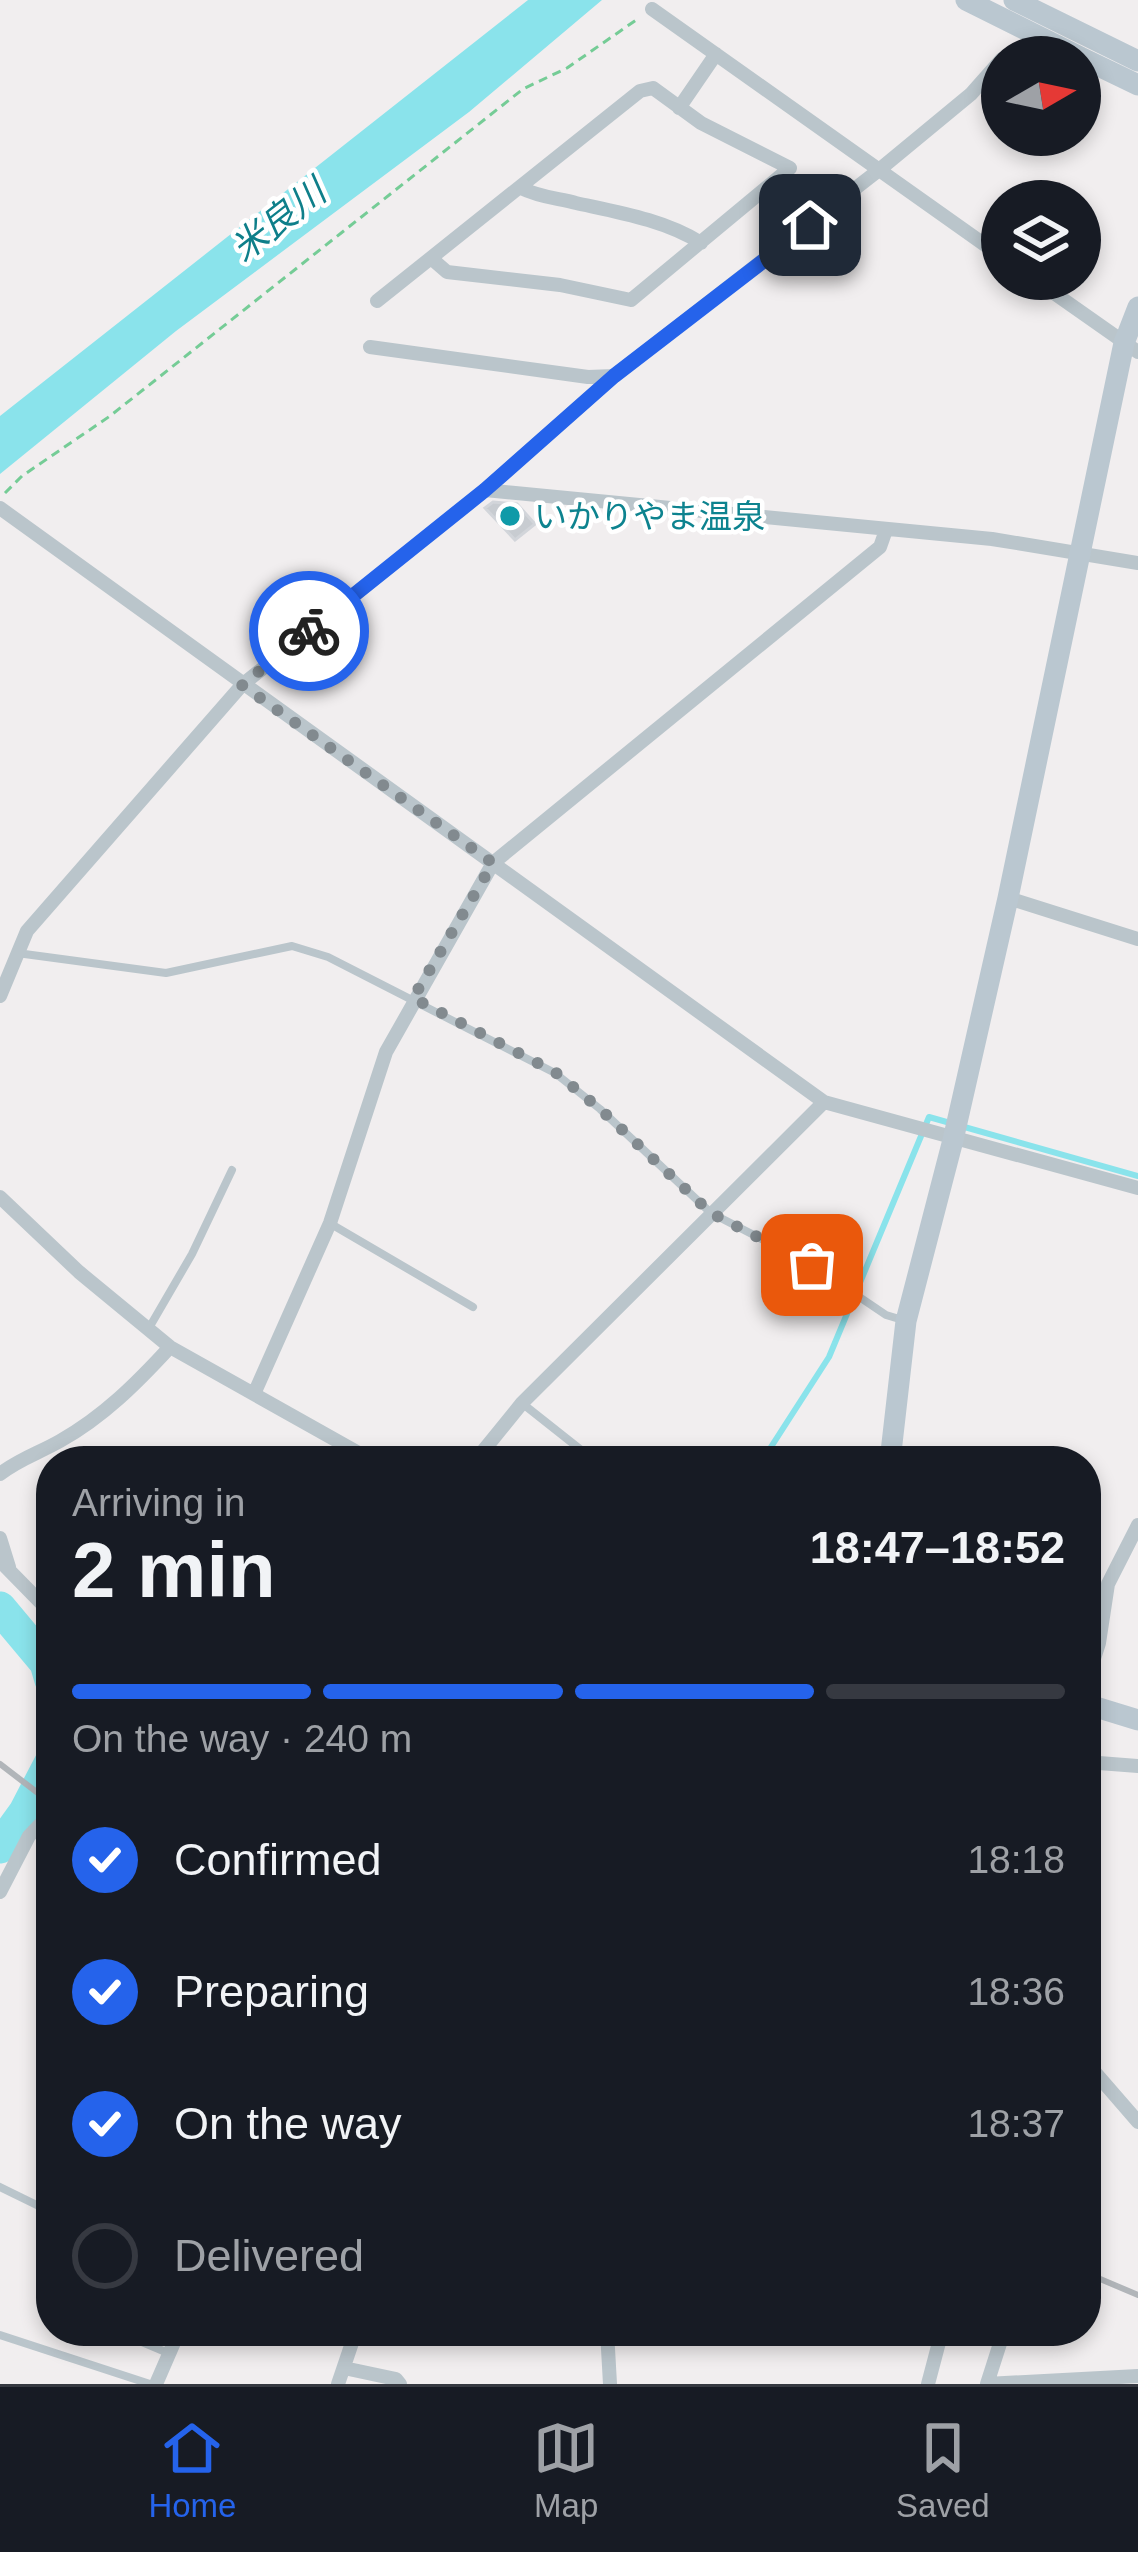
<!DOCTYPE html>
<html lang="en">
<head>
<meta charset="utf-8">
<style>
	:root { --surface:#171b24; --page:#242831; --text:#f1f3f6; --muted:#9ea1a6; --line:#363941; --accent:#2563eb }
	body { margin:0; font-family:Helvetica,"Noto Sans JP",sans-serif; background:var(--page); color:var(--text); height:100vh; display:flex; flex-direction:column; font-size:45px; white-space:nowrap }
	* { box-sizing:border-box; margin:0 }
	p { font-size:39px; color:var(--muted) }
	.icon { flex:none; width:66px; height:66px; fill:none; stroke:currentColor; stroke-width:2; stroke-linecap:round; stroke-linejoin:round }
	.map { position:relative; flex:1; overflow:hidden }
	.sheet { position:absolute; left:36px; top:1446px; width:1065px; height:900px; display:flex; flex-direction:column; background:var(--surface); border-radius:48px; box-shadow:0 6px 18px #0003 }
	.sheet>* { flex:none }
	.needle { width:78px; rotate:81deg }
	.buttons { position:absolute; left:981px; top:36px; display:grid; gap:24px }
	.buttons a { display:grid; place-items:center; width:120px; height:120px; border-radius:50%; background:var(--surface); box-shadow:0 6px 18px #0003; font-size:60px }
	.pin { position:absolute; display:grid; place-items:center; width:102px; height:102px; color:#fff; margin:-51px; border-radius:24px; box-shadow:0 6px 18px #0006 }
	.courier { position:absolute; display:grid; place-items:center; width:120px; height:120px; margin:-60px; border:9px solid #2563eb; border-radius:50%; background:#fff; color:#222; box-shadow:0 3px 15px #0007 }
	.summary em { font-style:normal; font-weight:800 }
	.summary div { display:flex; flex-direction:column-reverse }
	.summary { display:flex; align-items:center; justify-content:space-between; height:204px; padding:0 36px }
	h1 { font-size:78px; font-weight:800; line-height:90px }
	.bar { display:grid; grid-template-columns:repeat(4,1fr); gap:18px 12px; align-content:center; height:144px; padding:0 36px }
	.bar i { height:15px; border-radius:9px; background:var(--line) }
	.bar .on { background:var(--accent) }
	.bar p { grid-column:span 4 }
	ol { padding:0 36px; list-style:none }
	li { display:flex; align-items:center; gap:36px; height:132px }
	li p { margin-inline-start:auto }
	li .icon { padding:12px; border-radius:50%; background:var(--accent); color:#fff; stroke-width:4 }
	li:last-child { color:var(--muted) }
	li i { width:66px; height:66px; border:6px solid var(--line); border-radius:50% }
	.dock { display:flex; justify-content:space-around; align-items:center; height:168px; border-top:3px solid var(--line); background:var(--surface); font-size:33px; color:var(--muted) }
	.dock a { display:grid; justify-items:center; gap:6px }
	.dock .on { color:var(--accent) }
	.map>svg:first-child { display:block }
	.water { fill:#8ae3eb }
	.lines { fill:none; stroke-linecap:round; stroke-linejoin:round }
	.stream { stroke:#8ae3eb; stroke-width:6 }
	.river { stroke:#8ae3eb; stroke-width:33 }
	.building { fill:#c8ccd1; stroke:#d2d5da; stroke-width:3 }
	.path { stroke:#75cc96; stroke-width:3; stroke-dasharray:9 6; stroke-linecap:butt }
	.lane { stroke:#bac5cb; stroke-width:8 }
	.street { stroke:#bac5cb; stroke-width:14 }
	.secondary { stroke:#bac7d0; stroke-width:21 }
	.rail { stroke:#b1b5b9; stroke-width:6 }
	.done { stroke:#828a8f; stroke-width:12; stroke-dasharray:0 21.6 }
	.route { stroke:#2563eb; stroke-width:15 }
	.culture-dot { fill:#0f9aa8; stroke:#fff; stroke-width:4.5 }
	.labels { text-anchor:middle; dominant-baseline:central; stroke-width:9; stroke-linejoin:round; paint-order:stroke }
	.culture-label { font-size:33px; fill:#0d838f; stroke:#fff; text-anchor:start }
	.water-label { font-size:36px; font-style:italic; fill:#0e7f8a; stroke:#fff }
</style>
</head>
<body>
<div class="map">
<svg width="1138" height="2384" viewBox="0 0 1138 2384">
	<rect width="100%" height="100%" fill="#f1eeef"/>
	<path class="water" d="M528,0h74l-133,112 -293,219 -176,143v-58z"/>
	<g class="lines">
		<path class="stream" d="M762,1461l67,-104 100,-240 209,59"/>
		<path class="river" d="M0,1608l46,55 5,17
			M0,1847l25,-35 26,-50"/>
	</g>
	<path class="building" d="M493,502l24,2 18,20 -20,16 -30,-32z"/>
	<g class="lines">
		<path class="path" d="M5,493l17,-17 88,-60 413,-327 44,-21 72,-50"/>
		<path class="lane" d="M17,953l149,20 126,-27 36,11 227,116 45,36 111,104 101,52 74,50 20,6
			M331,1224l142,83
			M149,1328l43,-74 40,-84
			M523,1404l72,57
			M0,2187l51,25
			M46,2301l5,2
			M116,2331l52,22
			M0,2335l150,49"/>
		<path class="street" d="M652,9l350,248
			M679,108l37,-54
			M521,188c18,9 35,10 55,15 41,9 89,17 125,40
			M1034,279l104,73
			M377,301l263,-210 13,-3 48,35 89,45 -159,132 -71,-15 -113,-13 -15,-13
			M370,347l218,30 26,-1
			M485,490l129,-114 265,-206 92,-76 31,-35
			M0,508l824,594 314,86
			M1008,898l130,41
			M0,996l27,-65 215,-246 243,-195 507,49 146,24
			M0,1197l79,75 91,75 203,114
			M254,1394l76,-171 56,-171 107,-189 387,-316 6,-17
			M475,1461l47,-58 302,-301
			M0,1474c19,-15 39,-21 60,-33 43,-24 77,-58 110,-94
			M0,1538l9,29
			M0,1561l51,52
			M1086,1683l13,-40 9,-59 30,-59
			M1086,1762l52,4
			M0,1892l29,-56 22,-23
			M1086,2062l52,60
			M607,2331l3,53
			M1004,2331l-17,53 151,-8
			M344,2368l52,11 4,5
			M156,2384l23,-53
			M338,2384l18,-53
			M928,2384l14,-53"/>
		<path class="secondary" d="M966,0l114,57
			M1014,0l124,61
			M1080,57l58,28
			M890,1461l16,-140 47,-181 55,-242 116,-555 14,-36
			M1086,1704l52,16"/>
		<path class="rail" d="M0,1764l51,39
			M1086,2273l52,22"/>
	</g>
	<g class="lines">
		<path class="done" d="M309,631l-67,54 251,178 -80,135 142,74 45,37 111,104 101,52"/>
		<path class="route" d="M309,631l176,-141 129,-114 196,-151"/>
	</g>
	<circle class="culture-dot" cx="510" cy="516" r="12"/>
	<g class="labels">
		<g class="culture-label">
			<text x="534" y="516">いかりやま温泉</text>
		</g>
		<g class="water-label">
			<text transform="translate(278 220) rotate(-38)">米良川</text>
		</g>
	</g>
</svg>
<div class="buttons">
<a><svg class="needle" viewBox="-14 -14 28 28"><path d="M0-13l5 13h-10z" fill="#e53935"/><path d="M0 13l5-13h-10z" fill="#9ea1a6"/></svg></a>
<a><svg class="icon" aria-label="layers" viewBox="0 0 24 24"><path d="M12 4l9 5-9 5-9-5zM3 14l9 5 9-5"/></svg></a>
</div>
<div class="pin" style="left:812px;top:1265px;background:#ea580c"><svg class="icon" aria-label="bag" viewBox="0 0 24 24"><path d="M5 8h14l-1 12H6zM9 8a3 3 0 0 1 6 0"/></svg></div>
<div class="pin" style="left:810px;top:225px;background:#1f2937"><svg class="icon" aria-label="home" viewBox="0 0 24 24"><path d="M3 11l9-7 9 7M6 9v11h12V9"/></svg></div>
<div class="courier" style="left:309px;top:631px"><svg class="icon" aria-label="bike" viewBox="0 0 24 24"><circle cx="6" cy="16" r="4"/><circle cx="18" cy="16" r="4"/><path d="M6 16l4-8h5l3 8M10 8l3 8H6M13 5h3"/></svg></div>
<section class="sheet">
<div class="summary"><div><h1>2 min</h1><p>Arriving in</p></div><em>18:47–18:52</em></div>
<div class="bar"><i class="on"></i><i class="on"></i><i class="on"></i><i></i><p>On the way · 240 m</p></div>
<ol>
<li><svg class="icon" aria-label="check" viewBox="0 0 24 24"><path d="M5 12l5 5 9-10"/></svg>Confirmed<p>18:18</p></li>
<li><svg class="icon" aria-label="check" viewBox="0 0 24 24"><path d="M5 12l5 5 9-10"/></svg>Preparing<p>18:36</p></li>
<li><svg class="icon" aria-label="check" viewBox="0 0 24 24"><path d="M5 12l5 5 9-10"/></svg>On the way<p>18:37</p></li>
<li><i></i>Delivered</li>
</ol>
</section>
</div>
<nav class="dock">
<a class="on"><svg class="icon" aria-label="home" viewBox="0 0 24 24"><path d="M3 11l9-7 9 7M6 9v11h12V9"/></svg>Home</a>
<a><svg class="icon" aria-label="map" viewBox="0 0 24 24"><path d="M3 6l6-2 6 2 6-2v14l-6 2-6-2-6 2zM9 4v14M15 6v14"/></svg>Map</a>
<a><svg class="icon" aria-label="saved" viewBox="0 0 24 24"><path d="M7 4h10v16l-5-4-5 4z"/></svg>Saved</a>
</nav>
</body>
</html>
